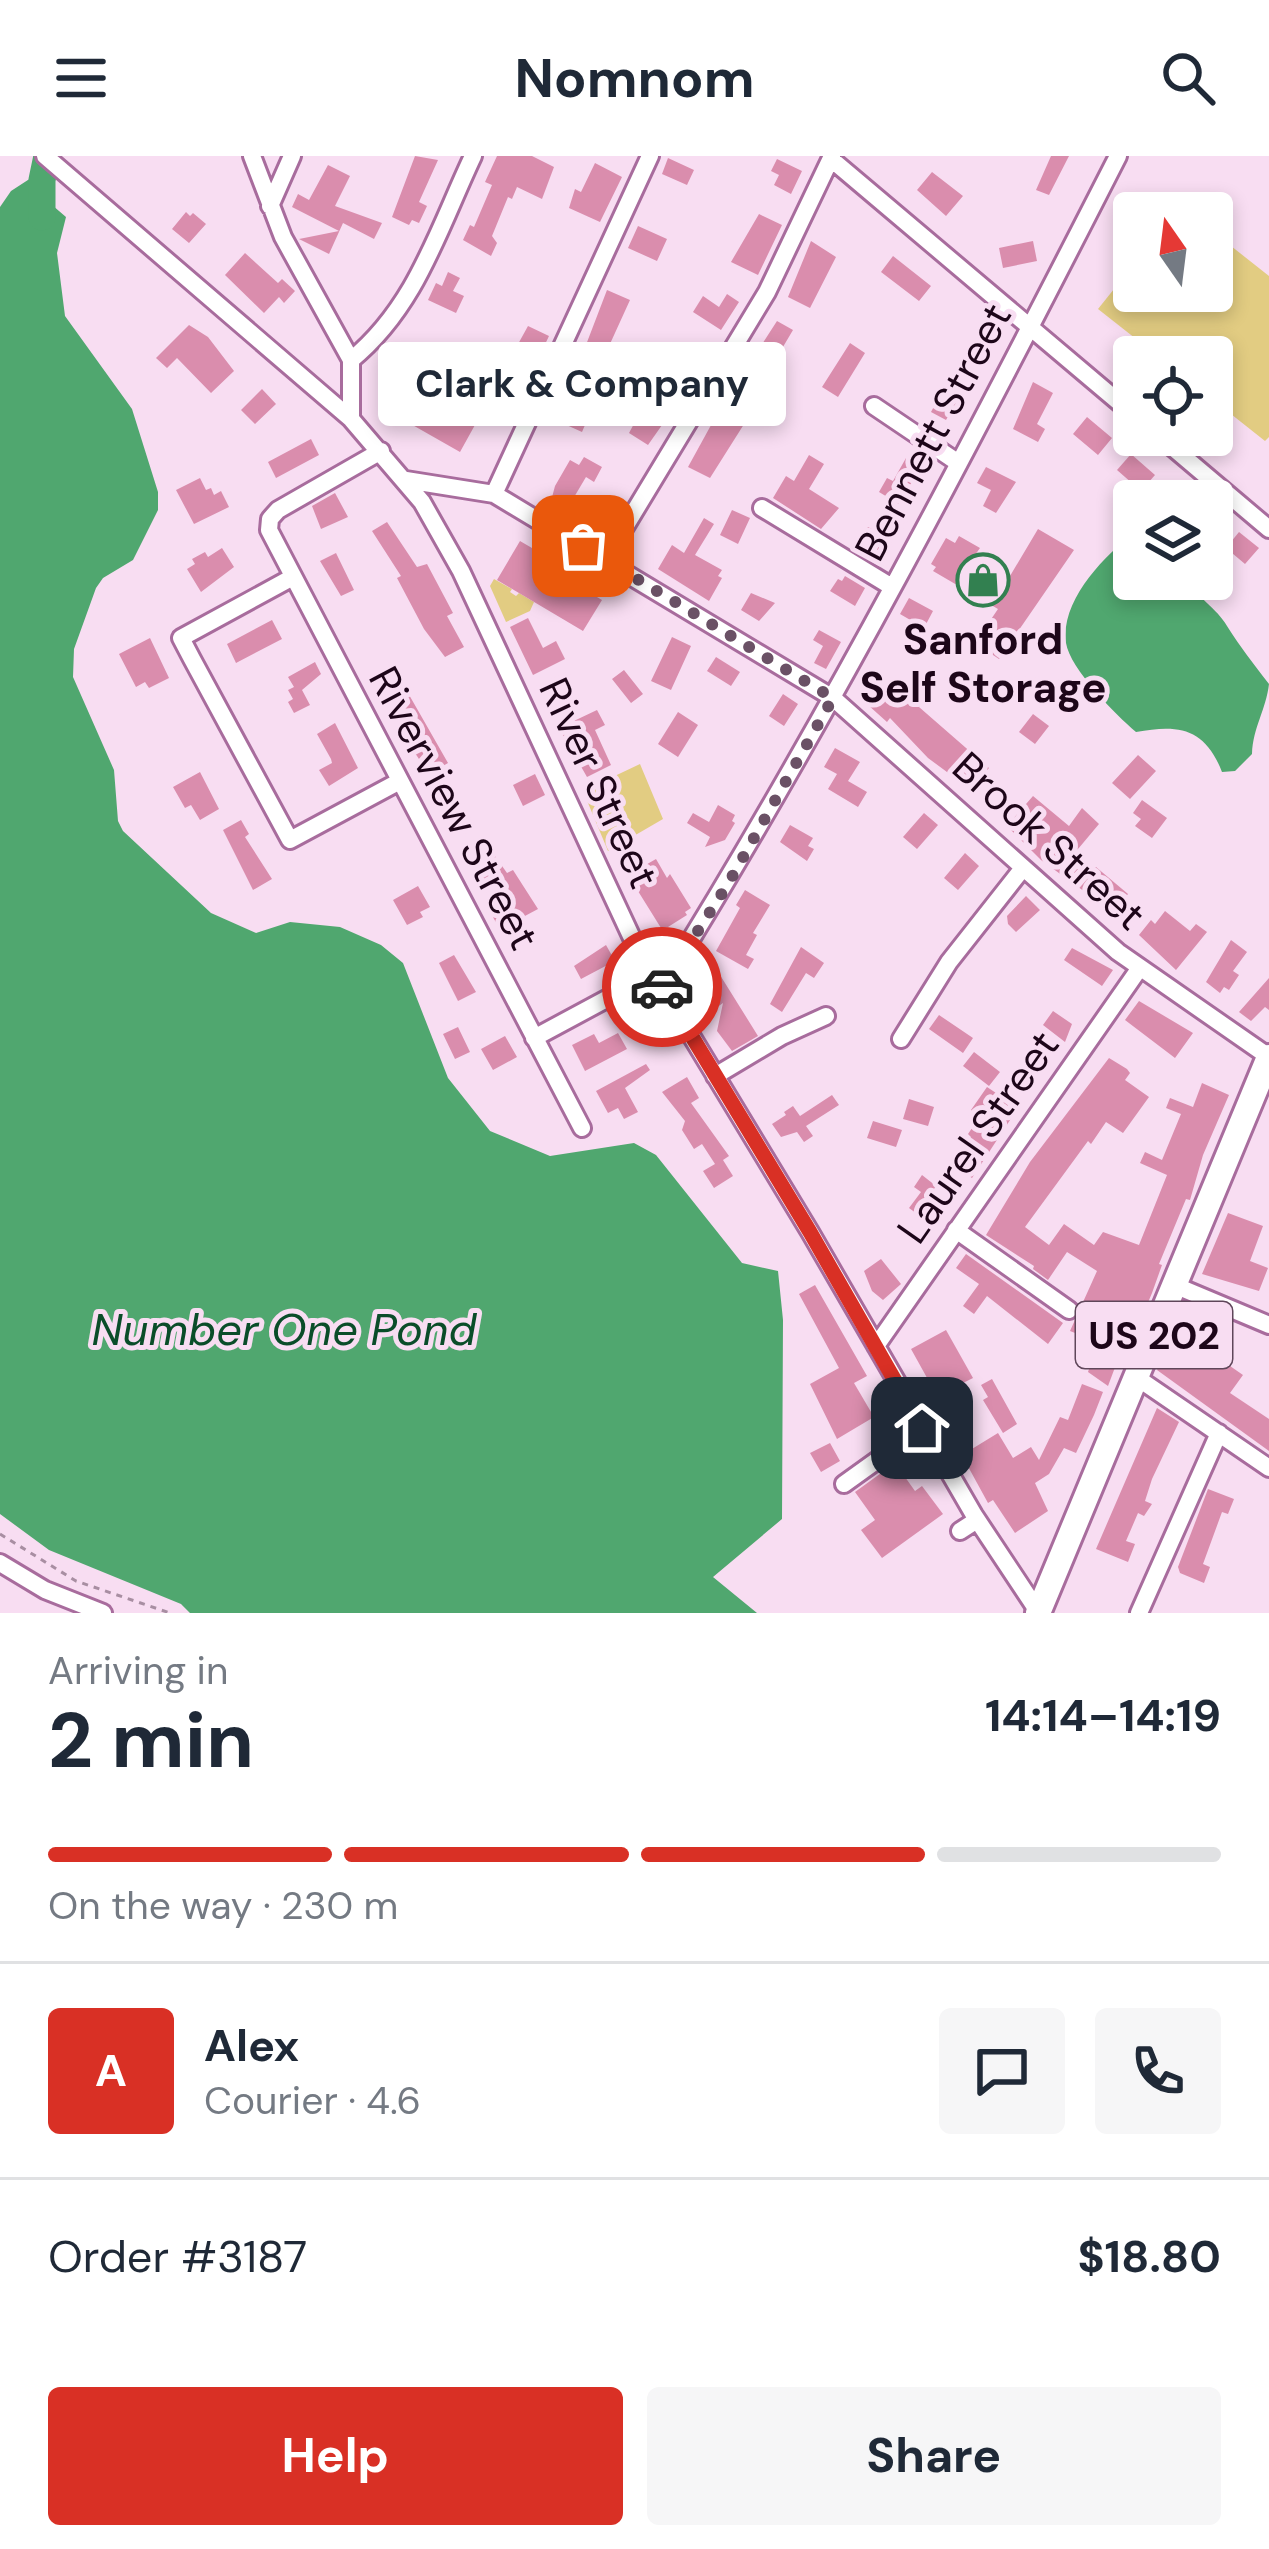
<!DOCTYPE html>
<html lang="en">
<head>
<meta charset="utf-8">
<style>
	:root { --surface:#fff; --page:#f6f6f7; --text:#1f2937; --muted:#747a83; --line:#e0e1e3; --accent:#d93025 }
	body { margin:0; font-family:"DM Sans",sans-serif; background:var(--page); color:var(--text); height:100vh; display:flex; flex-direction:column; font-size:45px; white-space:nowrap }
	* { box-sizing:border-box; margin:0 }
	p { font-size:39px; color:var(--muted) }
	.icon { flex:none; width:66px; height:66px; fill:none; stroke:currentColor; stroke-width:2; stroke-linecap:round; stroke-linejoin:round }
	.map { position:relative; height:1457px; overflow:hidden }
	.details { display:flex; flex-direction:column; background:var(--surface); flex:1 }
	.details>* { flex:none }
	.needle { width:78px; rotate:346deg }
	.fabs { position:absolute; left:1113px; top:36px; display:grid; gap:24px }
	.fabs a { display:grid; place-items:center; width:120px; height:120px; border-radius:12px; background:var(--surface); box-shadow:0 6px 18px #0003; font-size:60px }
	.pin { position:absolute; display:grid; place-items:center; width:102px; height:102px; color:#fff; margin:-51px; border-radius:24px; box-shadow:0 6px 18px #0006 }
	.courier { position:absolute; display:grid; place-items:center; width:120px; height:120px; margin:-60px; border:9px solid #d93025; border-radius:50%; background:#fff; color:#222; box-shadow:0 3px 15px #0007 }
	.bubble { position:absolute; height:84px; border-radius:12px; background:var(--surface); box-shadow:0 6px 18px #0003; font-size:39px; font-weight:700; line-height:84px; text-align:center }
	.overview em { font-style:normal; font-weight:700 }
	.overview div { display:flex; flex-direction:column-reverse }
	.overview { display:flex; align-items:center; justify-content:space-between; height:204px; padding:0 48px }
	h1 { font-size:78px; font-weight:700; line-height:90px }
	.bar { display:grid; grid-template-columns:repeat(4,1fr); gap:18px 12px; align-content:center; height:144px; padding:0 48px }
	.bar i { height:15px; border-radius:9px; background:var(--line) }
	.bar .current { background:var(--accent) }
	.bar p { grid-column:span 4 }
	.line { display:flex; align-items:center; gap:30px; padding:0 48px; border-top:3px solid var(--line) }
	.line div { flex:1 }
	.round { display:grid; place-items:center; flex:none; width:126px; height:126px; border-radius:12px; background:var(--page) }
	.button { display:flex; gap:24px; margin-top:auto; padding:24px 48px }
	.button a { flex:1; height:138px; border-radius:12px; background:var(--accent); color:#fff; font-size:48px; font-weight:700; line-height:138px; text-align:center }
	.button a+a { background:var(--page); color:var(--text) }
	header { display:flex; justify-content:space-between; align-items:center; height:156px; padding:0 48px; background:var(--surface); font-size:54px; font-weight:700 }
	.map>svg:first-child { display:block }
	.green { fill:#e2cc82 }
	.water { fill:#50a76f }
	.lines { fill:none; stroke-linecap:round; stroke-linejoin:round }
	.river { stroke:#50a76f; stroke-width:27 }
	.building { fill:#da8dad }
	.minor-casing { stroke:#a86c9d; stroke-width:22 }
	.highway-casing { stroke:#a86c9d; stroke-width:30 }
	.path { stroke:#a88ea2; stroke-width:3; stroke-dasharray:6 6; stroke-linecap:butt }
	.minor { stroke:#fff; stroke-width:16 }
	.highway { stroke:#fff; stroke-width:24 }
	.done { stroke:#6a5165; stroke-width:12; stroke-dasharray:0 21.6 }
	.route { stroke:#d93025; stroke-width:15 }
	.labels { text-anchor:middle; dominant-baseline:central; stroke-width:10; stroke-linejoin:round; paint-order:stroke }
	.shield { fill:#f8ddf2; stroke:#5f465a; stroke-width:3 }
	.shield-label { font-size:39px; font-weight:bold; fill:#1d0619 }
	.street-label { font-size:42px; fill:#1d0619; stroke:#f8ddf2 }
	.poi-label { font-size:42px; font-weight:bold; fill:#1d0619; stroke:#f8ddf2 }
	.water-label { font-size:45px; font-style:italic; fill:#0a4d29; stroke:#f8ddf2 }
</style>
</head>
<body>
<header><svg class="icon" aria-label="menu" viewBox="0 0 24 24"><path d="M4 6h16M4 12h16M4 18h16"/></svg>Nomnom<svg class="icon" aria-label="search" viewBox="0 0 24 24"><circle cx="10" cy="10" r="6"/><path d="M15 15l6 6"/></svg></header>
<div class="map">
<svg width="1269" height="1457" viewBox="0 0 1269 1457">
	<rect width="100%" height="100%" fill="#f8ddf2"/>
	<path class="green" d="M1212,75l57,45v161l-4,4 -53,-42v-42h-53l-61,-48 36,-45v27h78z
		M494,423l18,10 -2,3 6,4 3,-3 15,9 -4,9 -24,11 -16,-36z
		M640,608l23,55 -55,32 -25,-60z"/>
	<path class="water" d="M31,22l11,2 12,11 -2,14 14,12 -9,36 8,63 67,93 26,83v18l-25,50 -30,18 -7,10 -22,61 -1,28 41,93 4,51 5,10 88,82 45,20 34,-11 50,5 41,18 22,18 45,115 42,53 60,25 84,-13 22,12 86,108 36,8 5,49 -1,199 -69,58 44,36h-567l-9,-9 -132,-54 -49,-36v-1307l11,-16z
		M1134,377v46h55c9,21 27,28 38,47 14,22 26,37 42,58 -3,26 -16,43 -17,70l-17,17 -13,1c-17,-44 -43,-48 -86,-40 -20,-17 -66,-63 -70,-89 -6,-42 38,-87 68,-110z"/>
	<g class="lines">
		<path class="river" d="M42,61v-37l5,-24"/>
	</g>
	<path class="building" d="M415,0l23,4 -19,42 8,4 -8,17 -7,-3 -3,5 -17,-8z
		M497,0h35l22,11 -12,32 -25,-12 -5,12 -4,-2 -16,39 5,7 -6,13 -28,-16 7,-15 4,2 18,-42 -7,-3z
		M1051,0h18l-20,39 -13,-5z
		M668,2l26,12 -7,15 -25,-11z
		M777,3l25,12 -11,23 -17,-9 5,-10 -8,-4z
		M595,7l27,14 -22,45 -31,-14 6,-19 6,3z
		M328,9l22,11 -15,30 47,17 -8,16 -31,-16 -14,31 -30,-15 40,-8 -47,-24 6,-13 11,6z
		M932,16l31,24 -17,20 -29,-26z
		M186,56l4,4 3,-3 13,11 -17,19 -17,-14z
		M759,58l23,11 -24,50 -27,-13z
		M638,70l29,13 -10,22 -29,-13z
		M811,85l25,16 -26,51 -22,-11z
		M1033,85l4,20 -34,7 -4,-20z
		M245,97l33,30 4,-4 13,12 -11,12 -5,-6 -15,16 -39,-38z
		M893,100l38,30 -12,15 -38,-29z
		M448,116l12,6 -7,13 11,5 -8,17 -28,-13 8,-17 6,3z
		M607,134l23,10 -36,79 -18,-8z
		M727,138l12,8 -18,28 -28,-18 10,-16 16,11z
		M777,165l16,9 -16,27 -1,6 8,5 -7,11 -27,-16z
		M189,169l19,12 26,34 -23,22 -34,-35 -10,10 -11,-10z
		M528,170l21,10 -23,48 -24,-11z
		M850,187l15,10 -27,44 -16,-10z
		M471,201l13,6 -9,23 16,10 -31,56 -51,-29 -2,-4 20,-29 -18,-17 9,-12 9,5 5,-8 25,18 5,-8 4,3z
		M948,224l16,9 -18,31 -15,-8z
		M1033,226l20,11 -16,31 8,5 -7,13 -25,-13z
		M656,227l25,15 -33,47 -19,-12z
		M262,233l14,15 -21,20 -14,-14z
		M737,233l22,19 -9,15 -4,-2 -36,57 -22,-11 28,-51 3,2z
		M561,239l47,17 -6,14 -14,-8 -6,14 -31,-14z
		M1087,261l25,21 -14,17 -25,-21z
		M311,283l8,16 -43,23 -8,-16z
		M1131,298l24,21 -14,16 -24,-21z
		M809,299l15,9 -15,25 30,19 -18,21 -48,-31 13,-22 8,5z
		M584,301l18,10 -8,15 -8,-5 -19,32 -16,-8 4,-15 15,-26 9,5z
		M906,302l15,8 -22,38 -20,-12 8,-14 6,3z
		M986,311l30,15 -20,31 -13,-7 8,-16 -14,-7z
		M200,322l6,12 5,-2 3,7 7,-4 8,16 -35,17 -18,-34z
		M335,337l13,24 -27,12 -9,-23z
		M732,354l18,8 -12,26 -18,-9z
		M704,362l10,6 -19,31 27,15 -4,6 4,2 -13,23 -51,-32 14,-24 12,8z
		M387,366l30,45 10,-3 26,49 -6,3 17,31 -19,10 -21,-28 -27,-51 4,-2 -29,-45z
		M868,371l23,13 -10,25 -27,-16z
		M1038,373l36,21 -75,109 -24,-16 23,-34 -65,-38 3,-4 -5,-3 15,-26 9,5 4,-7 21,12 -5,7 35,21z
		M1239,376l20,16 -14,16 -19,-16z
		M520,385l82,48 -5,8 5,3 -19,31 -86,-51z
		M222,392l12,19 -33,25 -14,-23 8,-5 -3,-5 13,-7 3,5z
		M336,397l18,37 -13,6 -21,-35z
		M845,420l20,12 -10,18 -25,-15 8,-12 4,2z
		M751,437l24,10 -16,18 -18,-11z
		M909,442l24,13 -9,17 -24,-14z
		M528,462l15,30 13,-7 9,18 -32,16 -23,-48z
		M272,464l10,19 -46,24 -9,-19z
		M819,474l22,12 -15,27 -12,-6 9,-17 -10,-6z
		M672,481l19,9 -20,44 -20,-9z
		M150,482l19,40 -20,10 -4,-6 -9,5 -17,-33z
		M716,501l24,15 -9,14 -24,-15z
		M315,506l6,12 -19,16 8,15 -16,8 -6,-11 5,-3 -5,-9 6,-3 -6,-10z
		M624,514l19,24 -12,9 -19,-24z
		M876,520l30,25 8,-11 11,9 -6,8 70,61 -19,21 -42,-31 -38,-40 -3,4 -29,-26z
		M408,537l40,70 -19,11 -18,-27v-10l-19,-35z
		M783,538l15,10 -14,22 -15,-10z
		M597,554l8,15 -10,5 16,35 -24,12 -28,-49z
		M678,556l20,13 -20,32 -20,-13z
		M1033,558l16,12 -14,18 -16,-12z
		M335,567l23,45 -29,18 -10,-16 13,-7 -1,-4 -14,-25z
		M835,592l25,14 -12,19 19,11 -9,15 -30,-18 9,-15 -13,-7z
		M1138,599l18,16 -26,28 -18,-16z
		M200,616l19,37 -19,11 -9,-15 -6,3 -12,-21z
		M535,618l10,21 -22,11 -10,-21z
		M1033,640l36,30 13,-18 17,16 -26,31 19,16 4,-4 32,27 -4,5 4,3 -14,18 -14,-11 3,-4 -62,-45 -34,-34z
		M1142,644l25,18 -15,20 -17,-12 6,-7 -8,-6z
		M718,649l17,10 -3,6 3,2 -10,17 -20,7 5,-10 -23,-14 6,-10 16,9z
		M924,657l14,12 -21,24 -14,-12z
		M241,664l8,14 -4,3 27,42 -19,11 -30,-60z
		M790,669l23,13 -5,8 6,3 -7,12 -27,-19z
		M490,693l17,24 6,-3 25,39 -15,8 3,6 -23,12 -14,-25 20,-10 -12,-22 -12,7 -14,-26z
		M965,697l14,13 -21,24 -14,-12z
		M656,703l11,19 3,-4 21,34 -6,4 2,3 -19,12 -7,1 -33,-53z
		M418,730l12,21 -10,5 3,5 -16,8 -14,-25z
		M745,734l25,15 -17,28 4,2 -11,20 8,4 -6,10 -32,-18 24,-43 -4,-3z
		M1026,740l14,14 -24,22 -8,-8 -1,-8z
		M1165,755l25,20 6,-7 11,8 -31,38 -37,-35 12,-15 4,4z
		M1231,784l16,12 -14,19 6,4 -10,15 -5,-3 -4,6 -14,-11z
		M606,789l9,16 -34,18 -7,-13z
		M801,791l23,16 -10,15 -8,-5 -24,39 -12,-8z
		M1072,792l41,22 -11,16 -38,-26z
		M454,799l22,37 -18,9 -19,-38z
		M715,811l43,69 -26,15 -15,-20 6,-28 -14,10 -19,-30z
		M1269,822v32l-4,-3 -14,14 -12,-9z
		M1139,845l54,32 -18,25 -50,-38z
		M1053,855l19,13 -7,18 -22,-17z
		M939,859l34,23 -10,15 -34,-24z
		M458,871l12,25 -15,7 -12,-25z
		M618,877l9,16 -42,22 -13,-26 22,-11 5,9z
		M505,880l12,21 -24,13 -12,-21z
		M974,896l26,20 -11,14 -26,-20z
		M1109,902l18,11 3,4 -5,7 24,17 -26,36 -17,-11 -15,22 -3,-3 -63,86 24,18 15,-21 30,21 9,-13 36,13 28,-70 -27,-12 5,-11 17,8 19,-46 -15,-6 4,-10 23,9 9,-24 27,12 -26,60 -13,45 -4,-1 -27,65 3,1 -10,28 -30,71 -5,-2 -9,24 -20,-14 10,-30 -28,-11 27,-60 -30,-19 -19,28 -15,-11 1,-3 -48,-31 44,-73z
		M646,908l4,6 -25,18 13,24 -14,7 -6,-11 -10,5 -12,-22z
		M687,921l12,21 -8,5 38,53 -6,4 10,16 -19,12 -11,-17 12,-7 -13,-20 -8,5 -12,-19 3,-9 -23,-29z
		M987,931l27,18 -4,7 4,2 -42,64 -20,-14 19,-27 -3,-3 12,-18 -9,-6z
		M832,939l7,10 -33,21 7,10 -9,6 -7,-10 -16,5 -9,-13 14,-9 -2,-3 9,-6 7,10z
		M909,943l25,8 -6,19 -25,-7z
		M873,965l29,9 -6,17 -29,-9z
		M922,1019l14,11 -4,6 8,6 -4,5 11,9 -9,11 -4,-3 -3,4 -22,-16 12,-16 -7,-5z
		M1228,1057l35,13 -13,35 18,7 -9,23 -57,-17z
		M966,1098l97,69 -15,21 -61,-48 -13,18 -11,-8 16,-22 -23,-16z
		M881,1103l20,25 -18,16 -11,-9 -8,-20z
		M815,1129l52,91 -13,7 20,34 -37,22 -27,-55 29,-16 -40,-74z
		M946,1174l27,48 -18,9 17,31 -17,10 -5,-8 -11,-3 7,-5 -35,-63z
		M1181,1176l62,43 -13,18 39,26v32l-112,-81z
		M992,1223l25,45 -14,9 -20,-33 5,-3 -7,-12z
		M1082,1228l21,8 -9,23 -18,38 -12,-5 -15,26 -14,9 13,28 -33,22 -22,-33 -5,3 -23,-42 6,-3 -4,-6 31,-19 15,25 18,-11 8,13 21,-43 8,3z
		M1157,1252l22,14 -27,57 -7,22 7,3 -8,12 -6,-3 -12,28 9,3 -7,18 -32,-13z
		M830,1287l10,18 -19,11 -11,-19z
		M895,1307l20,28 7,-5 21,28 -61,44 -21,-28 14,-10 -20,-28z
		M1208,1333l26,10 -6,15 -6,-2 -19,52 7,3 -6,16 -24,-10 -2,-6z"/>
	<g class="lines">
		<g class="minor-casing">
			<path id="minor" d="M45,0l306,263 71,83 39,69 171,367 178,294 164,283 65,98
				M252,0l31,81 68,123v59
				M831,3l303,256
				M270,50l22,-50
				M351,204c65,-53 87,-130 122,-204
				M874,250l83,56
				M1158,279l111,94
				M381,295l-103,59 -8,9 -1,11 313,598
				M406,324l88,14 339,204 285,254 151,105
				M494,338l156,-338
				M762,352l130,79
				M605,404l162,-268 65,-136
				M293,421l-112,61 11,21 98,181 110,-59
				M661,832c167,-268 313,-550 457,-832
				M534,882l119,-64
				M901,883l48,-77 74,-94
				M715,920l67,-40 44,-20
				M956,1074l113,80
				M1174,1129l95,40
				M876,1190l263,-377
				M1136,1221l133,91
				M844,1328l78,-56
				M960,1375l17,-11
				M0,1407l45,27 58,23
				M1139,1457l80,-180"/>
		</g>
		<g class="highway-casing">
			<path id="highway" d="M1038,1457l231,-556"/>
		</g>
		<path class="path" d="M0,1378l76,47 94,32"/>
		<use href="#minor" class="minor"/>
		<use href="#highway" class="highway"/>
	</g>
	<g class="lines">
		<path class="done" d="M583,390l250,152 -105,186 -66,103"/>
		<path class="route" d="M662,831l148,245 112,196"/>
	</g>
	<defs>
		<g id="shop-ring" transform="scale(2.7)"><circle r="9.5" fill="#f8ddf2" stroke="#328050" stroke-width="1.5"/><path d="M-5-2.5h2.3a2.7 3.5 0 0 1 5.4 0H5L5.5 6h-11ZM-1.5-2.5h3a1.5 2.3 0 0 0-3 0Z" fill="#328050"/></g>
	</defs>
	<g fill-rule="evenodd">
		<use href="#shop-ring" x="983" y="424"/>
	</g>
	<g class="labels">
		<rect class="shield" x="1076" y="1146" width="156" height="66" rx="9"/>
		<g class="shield-label">
			<text x="1154" y="1179">US 202</text>
		</g>
		<g class="street-label">
			<text transform="translate(933 276) rotate(-62)">Bennett Street</text>
			<text transform="translate(599 627) rotate(65)">River Street</text>
			<text transform="translate(454 652) rotate(62)">Riverview Street</text>
			<text transform="translate(1049 685) rotate(42)">Brook Street</text>
			<text transform="translate(978 981) rotate(-55)">Laurel Street</text>
		</g>
		<g class="poi-label">
			<text x="983" y="483">Sanford<tspan x="983" dy="48">Self Storage</tspan></text>
		</g>
		<g class="water-label">
			<text x="284" y="1173">Number One Pond</text>
		</g>
	</g>
</svg>
<div class="fabs">
<a><svg class="needle" viewBox="-14 -14 28 28"><path d="M0-13l5 13h-10z" fill="#e53935"/><path d="M0 13l5-13h-10z" fill="#747a83"/></svg></a>
<a><svg class="icon" aria-label="locate" viewBox="0 0 24 24"><circle cx="12" cy="12" r="6"/><path d="M12 2v4M12 18v4M2 12h4M18 12h4"/></svg></a>
<a><svg class="icon" aria-label="layers" viewBox="0 0 24 24"><path d="M12 4l9 5-9 5-9-5zM3 14l9 5 9-5"/></svg></a>
</div>
<div class="pin" style="left:583px;top:390px;background:#ea580c"><svg class="icon" aria-label="bag" viewBox="0 0 24 24"><path d="M5 8h14l-1 12H6zM9 8a3 3 0 0 1 6 0"/></svg></div>
<div class="pin" style="left:922px;top:1272px;background:#1f2937"><svg class="icon" aria-label="home" viewBox="0 0 24 24"><path d="M3 11l9-7 9 7M6 9v11h12V9"/></svg></div>
<div class="courier" style="left:662px;top:831px"><svg class="icon" aria-label="car" viewBox="0 0 24 24"><path d="M5 17H2v-5l4-1 3-4h7l3 4 3 1v5h-3M9 17h6M6 11h13"/><circle cx="7" cy="17" r="2"/><circle cx="17" cy="17" r="2"/></svg></div>
<div class="bubble" style="left:378px;top:186px;width:408px">Clark &amp; Company</div>
</div>
<section class="details">
<div class="overview"><div><h1>2 min</h1><p>Arriving in</p></div><em>14:14–14:19</em></div>
<div class="bar"><i class="current"></i><i class="current"></i><i class="current"></i><i></i><p>On the way · 230 m</p></div>
<div class="line" style="height:216px"><b class="round" style="background:var(--accent);color:#fff">A</b><div><b>Alex</b><p>Courier · 4.6</p></div><a class="round"><svg class="icon" aria-label="chat" viewBox="0 0 24 24"><path d="M4 5h16v11H9l-5 4z"/></svg></a><a class="round"><svg class="icon" aria-label="phone" viewBox="0 0 24 24"><path d="M5 4h4l2 5-3 2q2 4 5 5l2-3 5 2v4C11 20 4 13 5 4z"/></svg></a></div>
<div class="line" style="height:156px"><div>Order #3187</div><b>$18.80</b></div>
<div class="button"><a>Help</a><a>Share</a></div>
</section>
</body>
</html>
